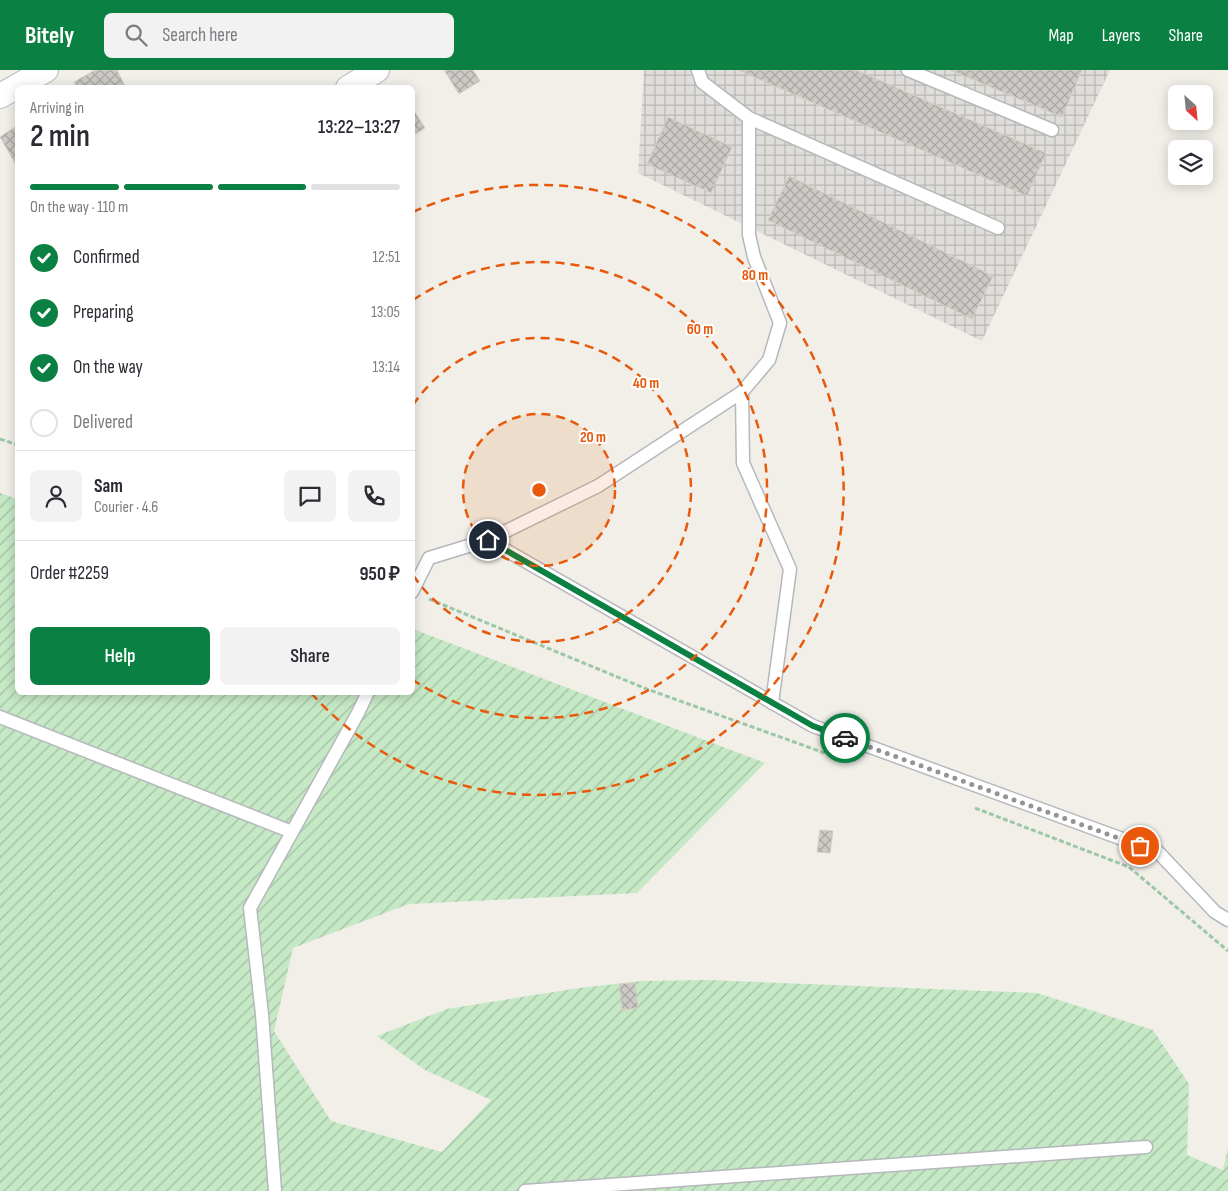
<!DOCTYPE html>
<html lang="en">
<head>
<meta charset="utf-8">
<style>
	:root { --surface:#fff; --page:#f2f2f3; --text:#2b2b33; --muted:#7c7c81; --line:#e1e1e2; --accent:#0b8043 }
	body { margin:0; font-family:"Sofia Sans Condensed",sans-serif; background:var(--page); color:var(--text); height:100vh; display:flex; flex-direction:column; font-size:19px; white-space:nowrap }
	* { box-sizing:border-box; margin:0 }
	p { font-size:16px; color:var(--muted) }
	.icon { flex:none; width:28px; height:28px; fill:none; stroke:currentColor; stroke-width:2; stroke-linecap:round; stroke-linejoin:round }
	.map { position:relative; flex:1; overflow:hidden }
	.side { position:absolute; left:15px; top:15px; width:400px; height:610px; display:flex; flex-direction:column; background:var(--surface); border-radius:8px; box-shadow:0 2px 12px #0003 }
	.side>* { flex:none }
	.needle { width:32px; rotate:153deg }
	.fabs { position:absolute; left:1168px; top:15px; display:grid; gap:10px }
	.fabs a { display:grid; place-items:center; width:45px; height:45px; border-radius:8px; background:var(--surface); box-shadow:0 2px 12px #0003; font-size:25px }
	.pin { position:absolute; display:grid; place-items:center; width:42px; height:42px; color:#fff; margin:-21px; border:2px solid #fff; border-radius:50%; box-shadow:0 1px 5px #0007 }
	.courier { position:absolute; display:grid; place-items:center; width:50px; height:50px; margin:-25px; border:4px solid #0b8043; border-radius:50%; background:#fff; color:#222; box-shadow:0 1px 6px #0007 }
	.headline em { font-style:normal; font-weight:600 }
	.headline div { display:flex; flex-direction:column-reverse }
	.headline { display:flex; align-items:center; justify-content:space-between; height:85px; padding:0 15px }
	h1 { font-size:32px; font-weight:600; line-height:38px }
	.bar { display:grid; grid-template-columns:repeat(4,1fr); gap:8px 5px; align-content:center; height:60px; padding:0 15px }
	.bar i { height:6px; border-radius:4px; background:var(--line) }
	.bar .active { background:var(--accent) }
	.bar p { grid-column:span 4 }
	.line { display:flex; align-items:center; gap:12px; padding:0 15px; border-top:1px solid var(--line) }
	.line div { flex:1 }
	.round { display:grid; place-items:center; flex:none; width:52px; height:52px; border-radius:8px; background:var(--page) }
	ol { padding:0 15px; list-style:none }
	li { display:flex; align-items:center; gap:15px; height:55px }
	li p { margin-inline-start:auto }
	li .icon { padding:5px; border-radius:50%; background:var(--accent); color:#fff; stroke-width:4 }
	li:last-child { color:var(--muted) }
	li i { width:28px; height:28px; border:2px solid var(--line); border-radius:50% }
	.primary-button { display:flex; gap:10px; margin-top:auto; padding:10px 15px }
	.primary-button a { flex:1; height:58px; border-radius:8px; background:var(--accent); color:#fff; font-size:20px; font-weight:600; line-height:58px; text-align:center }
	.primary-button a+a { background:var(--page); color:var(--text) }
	header { display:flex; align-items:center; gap:30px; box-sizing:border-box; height:70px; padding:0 25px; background:var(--accent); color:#fff }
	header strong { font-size:24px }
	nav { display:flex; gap:28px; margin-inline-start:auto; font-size:18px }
	.search { width:350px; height:45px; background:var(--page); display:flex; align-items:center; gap:12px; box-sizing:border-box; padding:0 18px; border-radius:8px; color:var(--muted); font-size:19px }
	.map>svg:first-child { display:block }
	.industrial { fill:url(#industrial-grid) }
	.garden { fill:url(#garden-furrows) }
	.building { fill:url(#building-cross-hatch); stroke:#d6d1c6 }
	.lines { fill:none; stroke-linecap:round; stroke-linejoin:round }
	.lane-casing { stroke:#b5b8bc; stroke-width:15 }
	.street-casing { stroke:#b5b8bc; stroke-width:26 }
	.path { stroke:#9cc7a9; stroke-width:3; stroke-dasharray:5 2.5; stroke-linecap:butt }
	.lane { stroke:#fff; stroke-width:12 }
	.street { stroke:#fff; stroke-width:24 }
	.done { stroke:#929495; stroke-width:5; stroke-dasharray:0 9 }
	.route { stroke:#0b8043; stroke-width:6 }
	.ring { fill:none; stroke:#e8590c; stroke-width:2.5; stroke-dasharray:9 6 }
	.centre { fill:#e8590c; stroke:#fff; stroke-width:2.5 }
	.ring-label { font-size:15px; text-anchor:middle; font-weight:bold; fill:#e8590c; stroke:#fff; stroke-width:4; stroke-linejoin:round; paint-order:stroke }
</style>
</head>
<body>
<header>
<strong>Bitely</strong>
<div class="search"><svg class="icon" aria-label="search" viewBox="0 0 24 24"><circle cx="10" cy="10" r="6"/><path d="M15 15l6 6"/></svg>Search here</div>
<nav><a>Map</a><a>Layers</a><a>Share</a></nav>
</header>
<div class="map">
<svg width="1228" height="1121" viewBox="0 0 1228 1121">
	<defs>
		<pattern id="industrial-grid" width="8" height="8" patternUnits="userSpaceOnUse" patternTransform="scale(1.25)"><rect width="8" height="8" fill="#e0deda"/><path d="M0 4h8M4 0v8" fill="none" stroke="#b9b8b5"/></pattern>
		<pattern id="garden-furrows" width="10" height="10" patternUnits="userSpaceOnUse" patternTransform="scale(1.25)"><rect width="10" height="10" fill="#c5e8c5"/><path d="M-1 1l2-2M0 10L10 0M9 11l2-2" fill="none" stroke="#a3c0a4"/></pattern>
		<pattern id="building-cross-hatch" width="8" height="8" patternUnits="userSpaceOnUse" patternTransform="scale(1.25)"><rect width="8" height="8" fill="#cccac5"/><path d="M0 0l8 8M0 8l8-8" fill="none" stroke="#a9a8a4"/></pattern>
	</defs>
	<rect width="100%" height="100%" fill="#f1efe8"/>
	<path class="industrial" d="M644,0h466l-128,271 -344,-168z"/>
	<path class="garden" d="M0,423l17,6 1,193h394l1,-63 352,134 -128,130 -228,11 -116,44 -19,83 57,90 111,31 49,-52 -66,-30 -48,-34 70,-27 132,-21 63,-7 64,-1 331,13 116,37 36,54 -2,71 36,15 5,-22v43h-1228z"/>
	<path class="building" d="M95,0h22l9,18h-49l-3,-6z
		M444,0h29l7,11 -21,13z
		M738,0h118l190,83 -19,43z
		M950,0h132l-20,47z
		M412,38l13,20 -13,8z
		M668,47l64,30 -21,46 -64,-29z
		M18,55v43l-18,-31z
		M789,106l204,100 -21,43 -204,-99z
		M820,760l13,1 -3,22 -13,-1z
		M635,913l3,25 -16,2 -3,-26z"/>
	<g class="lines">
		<g class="lane-casing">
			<path id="lane" d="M908,0l144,60
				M749,48l249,110
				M742,322l1,71 47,106 -18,134
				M488,470l325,186 345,126 57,60 13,8
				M412,522l17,-34 59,-18 110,-54 144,-94 27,-32 11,-37 -26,-66 -5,-22v-117l-47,-36 -4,-12
				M0,647l292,115
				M275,1121l-13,-177 -12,-106 108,-195 10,-21
				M525,1121l621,-44"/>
		</g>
		<g class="street-casing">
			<path id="street" d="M348,18l29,-18
				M0,26l46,-26"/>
		</g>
		<path class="path" d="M0,369l18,6
			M429,529l215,89 203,73
			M975,738l154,59 99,84"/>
		<use href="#lane" class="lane"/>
		<use href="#street" class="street"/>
	</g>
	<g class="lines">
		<path class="done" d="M845,668l295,108"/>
		<path class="route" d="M488,470l325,186 32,12"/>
	</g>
	<circle cx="539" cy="420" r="76" fill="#e8590c" fill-opacity=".12"/>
	<g class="ring">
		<circle cx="539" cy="420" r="76"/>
		<path d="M413 335A152 152 0 1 1 413 505"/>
		<path d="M413 230A228 228 0 1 1 413 610"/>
		<path d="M413 142A305 305 0 1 1 312 624"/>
	</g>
	<circle cx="539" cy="420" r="8" class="centre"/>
	<g class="ring-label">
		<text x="755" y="210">80 m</text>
		<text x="700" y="264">60 m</text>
		<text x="646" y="318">40 m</text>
		<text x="593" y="372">20 m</text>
	</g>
</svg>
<div class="fabs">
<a><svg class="needle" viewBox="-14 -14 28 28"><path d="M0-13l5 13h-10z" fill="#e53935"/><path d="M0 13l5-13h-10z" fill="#7c7c81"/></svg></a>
<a><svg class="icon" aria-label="layers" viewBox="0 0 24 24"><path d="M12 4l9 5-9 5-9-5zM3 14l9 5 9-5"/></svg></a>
</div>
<div class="pin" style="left:1140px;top:776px;background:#ea580c"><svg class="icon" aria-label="bag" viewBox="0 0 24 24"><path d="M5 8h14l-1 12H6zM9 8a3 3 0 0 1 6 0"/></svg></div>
<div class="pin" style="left:488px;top:470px;background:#1f2937"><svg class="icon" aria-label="home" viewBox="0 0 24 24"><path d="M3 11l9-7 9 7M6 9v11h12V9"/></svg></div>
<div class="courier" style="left:845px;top:668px"><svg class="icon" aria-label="car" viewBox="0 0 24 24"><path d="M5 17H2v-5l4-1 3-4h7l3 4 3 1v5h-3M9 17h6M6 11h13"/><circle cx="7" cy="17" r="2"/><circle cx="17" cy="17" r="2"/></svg></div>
<section class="side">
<div class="headline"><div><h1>2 min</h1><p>Arriving in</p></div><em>13:22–13:27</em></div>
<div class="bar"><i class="active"></i><i class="active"></i><i class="active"></i><i></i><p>On the way · 110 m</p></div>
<ol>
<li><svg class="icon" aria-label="check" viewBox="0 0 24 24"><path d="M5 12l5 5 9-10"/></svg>Confirmed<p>12:51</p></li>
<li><svg class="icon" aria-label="check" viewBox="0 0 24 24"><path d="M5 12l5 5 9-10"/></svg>Preparing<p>13:05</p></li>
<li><svg class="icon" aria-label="check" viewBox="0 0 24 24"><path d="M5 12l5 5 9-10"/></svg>On the way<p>13:14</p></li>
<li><i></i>Delivered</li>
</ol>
<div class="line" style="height:90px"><a class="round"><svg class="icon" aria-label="person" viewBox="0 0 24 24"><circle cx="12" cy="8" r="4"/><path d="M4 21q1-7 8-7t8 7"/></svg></a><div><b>Sam</b><p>Courier · 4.6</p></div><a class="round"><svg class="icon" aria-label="chat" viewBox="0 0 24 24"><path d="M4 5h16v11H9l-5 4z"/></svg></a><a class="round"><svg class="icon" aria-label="phone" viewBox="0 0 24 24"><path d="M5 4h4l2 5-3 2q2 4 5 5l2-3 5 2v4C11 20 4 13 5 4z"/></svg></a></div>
<div class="line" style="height:65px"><div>Order #2259</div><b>950 ₽</b></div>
<div class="primary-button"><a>Help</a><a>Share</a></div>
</section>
</div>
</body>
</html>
